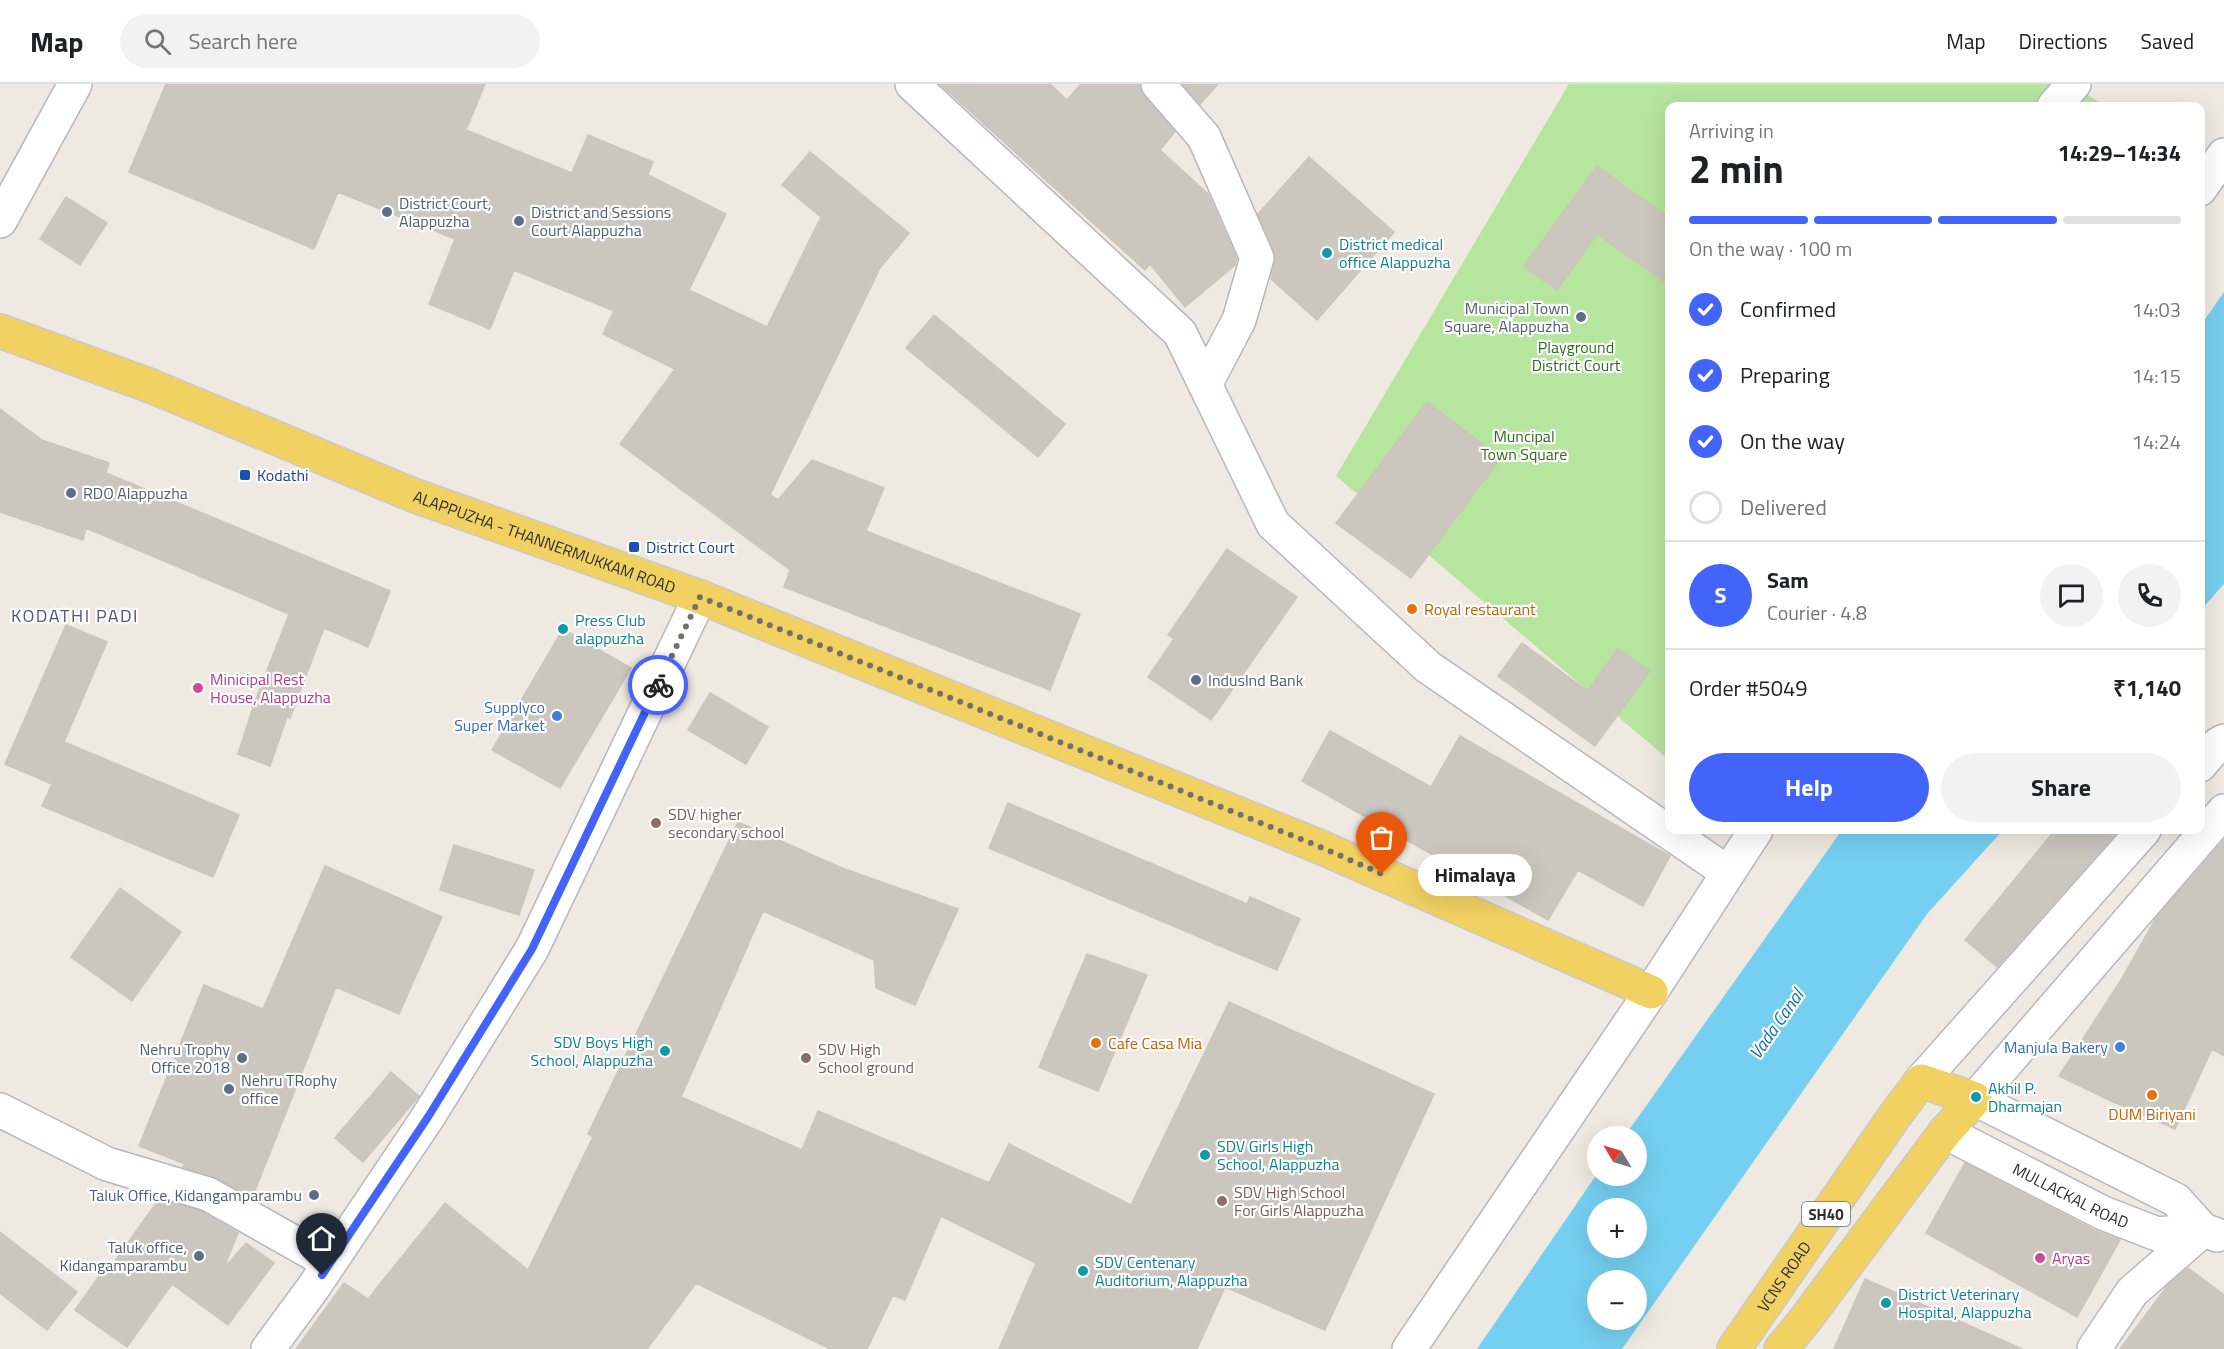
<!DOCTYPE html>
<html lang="en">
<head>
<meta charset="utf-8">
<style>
	:root { --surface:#fff; --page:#f2f2f2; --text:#202124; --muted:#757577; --line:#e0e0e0; --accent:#4264fb }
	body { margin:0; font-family:"Titillium Web",sans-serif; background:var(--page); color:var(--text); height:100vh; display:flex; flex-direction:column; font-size:22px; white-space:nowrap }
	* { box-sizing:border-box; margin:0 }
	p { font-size:20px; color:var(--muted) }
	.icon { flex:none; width:33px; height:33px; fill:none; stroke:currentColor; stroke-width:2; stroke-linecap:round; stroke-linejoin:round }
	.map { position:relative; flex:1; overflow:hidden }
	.panel { position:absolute; left:1665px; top:18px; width:540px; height:732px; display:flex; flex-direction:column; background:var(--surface); border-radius:12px; box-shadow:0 6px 24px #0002 }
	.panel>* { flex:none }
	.needle { width:39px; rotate:308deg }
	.buttons { position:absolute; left:1587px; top:1042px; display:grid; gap:12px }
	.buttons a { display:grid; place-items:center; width:60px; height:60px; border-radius:50%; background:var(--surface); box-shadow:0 6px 24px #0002; font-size:30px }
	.pin { position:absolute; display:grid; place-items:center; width:51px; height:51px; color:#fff; margin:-62px -26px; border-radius:50% 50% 50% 0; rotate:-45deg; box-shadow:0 0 6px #0007 }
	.pin .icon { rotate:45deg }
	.courier { position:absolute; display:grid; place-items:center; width:60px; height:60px; margin:-30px; border:4px solid #4264fb; border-radius:50%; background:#fff; color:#222; box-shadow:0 2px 8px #0007 }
	.bubble { position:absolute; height:42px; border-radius:21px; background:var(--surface); box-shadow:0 6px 24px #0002; font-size:20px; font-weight:700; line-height:42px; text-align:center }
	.overview em { font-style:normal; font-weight:700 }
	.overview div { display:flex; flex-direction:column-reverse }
	.overview { display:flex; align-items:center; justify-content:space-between; height:102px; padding:0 24px }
	h1 { font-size:39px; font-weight:700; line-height:45px }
	.bar { display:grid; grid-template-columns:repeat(4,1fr); gap:9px 6px; align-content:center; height:72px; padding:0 24px }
	.bar i { height:8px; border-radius:4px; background:var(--line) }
	.bar .active { background:var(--accent) }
	.bar p { grid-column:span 4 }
	.line { display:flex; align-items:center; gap:15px; padding:0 24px; border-top:2px solid var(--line) }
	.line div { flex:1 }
	.round { display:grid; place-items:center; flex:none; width:63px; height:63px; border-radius:32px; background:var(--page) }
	ol { padding:0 24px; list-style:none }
	li { display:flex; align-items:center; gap:18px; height:66px }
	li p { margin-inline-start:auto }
	li .icon { padding:6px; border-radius:50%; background:var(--accent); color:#fff; stroke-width:4 }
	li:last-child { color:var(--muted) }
	li i { width:33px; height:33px; border:3px solid var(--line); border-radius:50% }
	.primary-button { display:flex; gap:12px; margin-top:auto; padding:12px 24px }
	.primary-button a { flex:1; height:69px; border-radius:36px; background:var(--accent); color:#fff; font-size:24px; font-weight:700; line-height:69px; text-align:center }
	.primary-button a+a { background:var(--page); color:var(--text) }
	header { display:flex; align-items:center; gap:36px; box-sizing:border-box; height:84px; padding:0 30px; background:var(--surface); border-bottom:2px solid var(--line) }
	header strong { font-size:28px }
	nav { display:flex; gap:33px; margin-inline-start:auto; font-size:21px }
	.search { width:420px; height:54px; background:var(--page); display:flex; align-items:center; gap:15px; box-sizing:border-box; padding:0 21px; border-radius:33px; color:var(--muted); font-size:22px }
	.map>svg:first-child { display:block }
	.green { fill:#b6e59e }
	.water { fill:#75cff0; fill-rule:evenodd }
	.building { fill:#cbc7bf; stroke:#cbc5ba; stroke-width:1.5 }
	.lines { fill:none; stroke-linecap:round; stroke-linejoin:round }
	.minor-casing { stroke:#b4b7c1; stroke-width:36 }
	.secondary-casing { stroke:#b4b7c1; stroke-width:36 }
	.primary-casing { stroke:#c9c9c9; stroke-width:36 }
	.minor { stroke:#fff; stroke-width:33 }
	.secondary { stroke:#fff; stroke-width:33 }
	.primary { stroke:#f2d163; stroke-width:33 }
	.done { stroke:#726f6d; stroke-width:6; stroke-dasharray:0 10.8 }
	.route { stroke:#4264fb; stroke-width:8 }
	.service-dot { fill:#5c6f8a; stroke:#fff; stroke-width:2 }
	.culture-dot { fill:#0f9aa8; stroke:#fff; stroke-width:2 }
	.transit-dot { fill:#1a4fb4; stroke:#fff; stroke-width:2 }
	.food-dot { fill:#e8710a; stroke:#fff; stroke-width:2 }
	.hotel-dot { fill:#d1479c; stroke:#fff; stroke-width:2 }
	.shop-dot { fill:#3f7fe0; stroke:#fff; stroke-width:2 }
	.education-dot { fill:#8d6e63; stroke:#fff; stroke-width:2 }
	.labels { text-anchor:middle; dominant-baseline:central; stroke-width:4.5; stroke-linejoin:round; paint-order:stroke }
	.shield { fill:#fff; stroke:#6d6d6d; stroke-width:1.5 }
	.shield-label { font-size:15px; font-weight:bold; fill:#2e2e2e }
	.service-label { font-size:16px; fill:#4e5e75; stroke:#fff; text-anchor:start }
	.culture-label { font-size:16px; fill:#0d838f; stroke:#fff; text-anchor:start }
	.park-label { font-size:16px; fill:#2c6e1b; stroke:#fff }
	.transit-label { font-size:16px; fill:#164399; stroke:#fff; text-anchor:start }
	.street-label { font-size:16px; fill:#2e2e2e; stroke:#fff }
	.food-label { font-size:16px; fill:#c56008; stroke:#fff; text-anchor:start }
	.hotel-label { font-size:16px; fill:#b23c85; stroke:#fff; text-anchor:start }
	.shop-label { font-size:16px; fill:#366cbe; stroke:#fff; text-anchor:end }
	.education-label { font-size:16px; fill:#785e54; stroke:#fff; text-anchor:start }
	.neighbourhood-label { font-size:18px; letter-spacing:1.5px; fill:#4d5680; stroke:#fff }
	.water-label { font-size:18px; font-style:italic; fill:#0d6fa3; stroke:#fff }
</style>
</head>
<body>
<header>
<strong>Map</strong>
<div class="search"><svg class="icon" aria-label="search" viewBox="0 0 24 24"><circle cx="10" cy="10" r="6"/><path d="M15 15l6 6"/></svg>Search here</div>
<nav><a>Map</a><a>Directions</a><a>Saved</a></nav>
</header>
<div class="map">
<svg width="2224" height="1265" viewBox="0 0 2224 1265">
	<rect width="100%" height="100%" fill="#efe9e1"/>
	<path class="green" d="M1569,0h501l35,22h-435l-1,654 -333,-284z"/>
	<path class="water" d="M2224,208v292l-23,26v-285z
		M1842,746h161l-76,84 -305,435h-145l120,-175 1,2h38v-39h-12zM1598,1125h38v39h-38zM1598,1197h38v39h-38z"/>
	<path class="building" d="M166,0h319l-19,46 106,43 16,-38 65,27 -5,13 78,39 -37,76 78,37 54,-110 -39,-32 28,-33 99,81 -29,35 -110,227 8,5 34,-40 72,28 -18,43 214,83 -30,76 -266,-103 6,-17 -170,-126 55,-75 -72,-35 11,-23 -100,-41 -24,59 -61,-25 26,-65 -117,-47 -24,57 -185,-77z
		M940,0h110l17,16 14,-16h59l4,12 31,36 -15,18 48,44 29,65 -2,6 -50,42 -35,-43 -5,6z
		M1183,0h35l-18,20z
		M1309,73l85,75 -77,88 -46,-41 4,-16 -1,-12 -16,-37z
		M1597,82l73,53v67l-73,-52 -40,56 -33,-24z
		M66,113l41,26 -27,42 -40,-26z
		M934,231l131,109 -27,33 -132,-109z
		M1427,318l74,56 -90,120 -75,-55z
		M0,325l42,31 67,23 -3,10 284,118 -22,56 -44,-19 -34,90 -3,-1 -17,49 -32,-12 16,-50 35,-90 -203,-86 -3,12 -83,-28z
		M1227,465l70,48 -86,123 -63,-43 26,-38 -6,-4z
		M66,541l41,17 -43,100 175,73 -26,62 -171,-71 10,-22 -47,-20z
		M563,545l68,39 -71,120 -68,-38z
		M1522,559l66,48 30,-43 32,23 -55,75 -97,-70z
		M710,609l58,34 -22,37 -58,-34z
		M1330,647l101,56 29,-51 210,120 -27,50 -65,-36 -30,50 -246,-139z
		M1008,719l239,101 3,-7 50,22 -23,51 -288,-122z
		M738,738l104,46 116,41 -43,96 -39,-17 -2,-28 -111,-49 -82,186 121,53 16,-39 171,72 20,-39 122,61 98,-203 205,92 -109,236 -100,-43 -28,62h-198l37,-86 -95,-47 -36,84 -12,-5 -26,54h-37l-134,-66 -49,66h-351l48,-66 24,16 77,-96 83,67 65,-133 -5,-3z
		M2055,746h64l-122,137 -32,-27z
		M2224,756v216l-12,-7 -37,80 -66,-29 -50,-24 62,-96 35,-62z
		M454,761l80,25 -15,45 -79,-25z
		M325,782l117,51 -43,97 -63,-27 -84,211 -35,-20 -34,-11 2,-3 -46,-18 65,-161 59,24z
		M120,804l61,44 -49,69 -61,-44z
		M1087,870l60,21 -49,116 -59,-24z
		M391,988l28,24 -56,66 -28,-24z
		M1965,1079l129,67 26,10 -43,77 -151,-84z
		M159,1115l42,12 37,22 -14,35 22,-25 28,20 -46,62 -56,-41 -45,63 -52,-37 33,-47 4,2z
		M0,1148l77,60 -30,38 -47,-37z
		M2188,1184l36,27v54h-104l48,-64z
		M1865,1195l157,70h-188z"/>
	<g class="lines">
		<g class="minor-casing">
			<path id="minor" d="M912,0l268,249 93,191 155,143 299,205
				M1158,0l46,53 53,121 -18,62 -34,65
				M2054,22l20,-22
				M0,137l75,-137
				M0,1026l107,54 101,30 122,69
				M268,1265l45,-61 115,-171 104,-168 168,-352
				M2094,1265l38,-57 71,-62"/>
		</g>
		<g class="secondary-casing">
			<g id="secondary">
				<path d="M2200,105l24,-34"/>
				<path d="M2200,681l17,-20 7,-4"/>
				<path d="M1921,997l223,-251"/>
				<path id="s1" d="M1945,1048l158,81 54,21 46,-4 14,5"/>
				<path d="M2203,1146l-27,-30 -201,-101 249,-288"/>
				<path d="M1409,1265l242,-357 105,-162"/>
			</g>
		</g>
		<g class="primary-casing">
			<g id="primary">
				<path id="s2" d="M0,247l151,55 262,109 287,102 618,249 333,146"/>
				<path id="s3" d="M1734,1265l162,-235 25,-33 54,18 -30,33 -140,188 -24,29"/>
			</g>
		</g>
		<use href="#minor" class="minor"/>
		<use href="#secondary" class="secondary"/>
		<use href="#primary" class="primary"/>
	</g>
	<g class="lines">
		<path class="done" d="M658,601l42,-88 618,249 64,28"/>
		<path class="route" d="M322,1191l106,-158 104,-168 126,-264"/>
	</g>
	<g class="service-dot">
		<circle cx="387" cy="128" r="6"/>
		<circle cx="519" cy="137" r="6"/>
		<circle cx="1581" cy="233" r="6"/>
		<circle cx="71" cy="409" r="6"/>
		<circle cx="1196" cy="596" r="6"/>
		<circle cx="242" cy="974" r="6"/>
		<circle cx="229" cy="1005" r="6"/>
		<circle cx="314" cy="1111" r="6"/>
		<circle cx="199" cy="1172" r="6"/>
	</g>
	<g class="culture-dot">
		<circle cx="1327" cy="169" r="6"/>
		<circle cx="563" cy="545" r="6"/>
		<circle cx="665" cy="967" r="6"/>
		<circle cx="1976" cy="1013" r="6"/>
		<circle cx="1205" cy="1071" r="6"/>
		<circle cx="1083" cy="1187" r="6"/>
		<circle cx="1886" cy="1219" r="6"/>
	</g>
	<g class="transit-dot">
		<rect x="239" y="385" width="12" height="12" rx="3"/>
		<rect x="628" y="457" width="12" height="12" rx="3"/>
	</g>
	<g class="food-dot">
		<circle cx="1412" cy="525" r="6"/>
		<circle cx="1096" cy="959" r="6"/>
		<circle cx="2152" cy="1011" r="6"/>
	</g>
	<g class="hotel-dot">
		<circle cx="198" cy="604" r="6"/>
		<circle cx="2040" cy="1174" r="6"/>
	</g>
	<g class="shop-dot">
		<circle cx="557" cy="632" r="6"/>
		<circle cx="2120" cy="963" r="6"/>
	</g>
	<g class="education-dot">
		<circle cx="656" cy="739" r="6"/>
		<circle cx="806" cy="974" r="6"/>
		<circle cx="1222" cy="1117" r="6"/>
	</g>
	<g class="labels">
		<rect class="shield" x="1802" y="1118" width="48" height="24" rx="4.5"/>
		<g class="shield-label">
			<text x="1826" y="1130">SH40</text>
		</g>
		<g class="service-label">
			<text x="399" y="119">District Court,<tspan x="399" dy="18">Alappuzha</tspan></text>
			<text x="531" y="128">District and Sessions<tspan x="531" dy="18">Court Alappuzha</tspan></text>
			<text x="1569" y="224" text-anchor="end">Municipal Town<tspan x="1569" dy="18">Square, Alappuzha</tspan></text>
			<text x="83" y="409">RDO Alappuzha</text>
			<text x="1208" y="596">Induslnd Bank</text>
			<text x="230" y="965" text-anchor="end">Nehru Trophy<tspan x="230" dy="18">Office 2018</tspan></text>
			<text x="241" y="996">Nehru TRophy<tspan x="241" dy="18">office</tspan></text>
			<text x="302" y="1111" text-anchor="end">Taluk Office, Kidangamparambu</text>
			<text x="187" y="1163" text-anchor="end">Taluk office,<tspan x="187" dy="18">Kidangamparambu</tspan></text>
		</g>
		<g class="culture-label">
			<text x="1339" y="160">District medical<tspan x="1339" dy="18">office Alappuzha</tspan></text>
			<text x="575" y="536">Press Club<tspan x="575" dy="18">alappuzha</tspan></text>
			<text x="653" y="958" text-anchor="end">SDV Boys High<tspan x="653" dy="18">School, Alappuzha</tspan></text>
			<text x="1988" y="1004">Akhil P.<tspan x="1988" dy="18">Dharmajan</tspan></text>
			<text x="1217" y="1062">SDV Girls High<tspan x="1217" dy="18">School, Alappuzha</tspan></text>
			<text x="1095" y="1178">SDV Centenary<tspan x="1095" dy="18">Auditorium, Alappuzha</tspan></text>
			<text x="1898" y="1210">District Veterinary<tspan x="1898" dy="18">Hospital, Alappuzha</tspan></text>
		</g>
		<g class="park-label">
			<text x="1576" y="263">Playground<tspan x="1576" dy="18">District Court</tspan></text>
			<text x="1524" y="352">Muncipal<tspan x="1524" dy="18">Town Square</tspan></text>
		</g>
		<g class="transit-label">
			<text x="257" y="391">Kodathi</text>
			<text x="646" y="463">District Court</text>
		</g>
		<g class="street-label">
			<text stroke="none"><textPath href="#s2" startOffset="584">ALAPPUZHA - THANNERMUKKAM ROAD</textPath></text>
			<text stroke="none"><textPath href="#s1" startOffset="141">MULLACKAL ROAD</textPath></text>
			<text stroke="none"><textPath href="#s3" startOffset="88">VCNS ROAD</textPath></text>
		</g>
		<g class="food-label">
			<text x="1424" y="525">Royal restaurant</text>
			<text x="1108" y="959">Cafe Casa Mia</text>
			<text x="2152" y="1030" text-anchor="middle">DUM Biriyani</text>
		</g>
		<g class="hotel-label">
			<text x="210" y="595">Minicipal Rest<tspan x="210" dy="18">House, Alappuzha</tspan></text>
			<text x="2052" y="1174">Aryas</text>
		</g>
		<g class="shop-label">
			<text x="545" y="623">Supplyco<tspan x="545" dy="18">Super Market</tspan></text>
			<text x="2108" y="963">Manjula Bakery</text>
		</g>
		<g class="education-label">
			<text x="668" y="730">SDV higher<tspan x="668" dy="18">secondary school</tspan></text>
			<text x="818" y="965">SDV High<tspan x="818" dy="18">School ground</tspan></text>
			<text x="1234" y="1108">SDV High School<tspan x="1234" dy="18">For Girls Alappuzha</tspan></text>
		</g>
		<g class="neighbourhood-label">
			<text x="75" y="531">KODATHI PADI</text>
		</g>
		<g class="water-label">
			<text transform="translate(1776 940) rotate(-55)">Vada Canal</text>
		</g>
	</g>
</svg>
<div class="buttons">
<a><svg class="needle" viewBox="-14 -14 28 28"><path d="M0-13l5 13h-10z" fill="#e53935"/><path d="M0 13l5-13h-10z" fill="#757577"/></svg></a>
<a>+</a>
<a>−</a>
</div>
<div class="pin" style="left:1382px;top:790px;background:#ea580c"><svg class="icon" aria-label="bag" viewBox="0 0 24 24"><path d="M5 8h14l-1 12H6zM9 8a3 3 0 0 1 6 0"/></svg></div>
<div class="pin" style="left:322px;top:1191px;background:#1f2937"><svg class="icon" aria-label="home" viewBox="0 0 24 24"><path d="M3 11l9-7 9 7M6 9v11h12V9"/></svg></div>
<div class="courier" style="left:658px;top:601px"><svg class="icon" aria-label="bike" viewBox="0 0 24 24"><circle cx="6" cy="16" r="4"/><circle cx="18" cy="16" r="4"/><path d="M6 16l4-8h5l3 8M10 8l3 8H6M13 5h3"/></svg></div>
<div class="bubble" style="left:1418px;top:770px;width:114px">Himalaya</div>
<section class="panel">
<div class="overview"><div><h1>2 min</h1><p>Arriving in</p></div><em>14:29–14:34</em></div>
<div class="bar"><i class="active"></i><i class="active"></i><i class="active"></i><i></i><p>On the way · 100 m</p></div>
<ol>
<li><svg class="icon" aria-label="check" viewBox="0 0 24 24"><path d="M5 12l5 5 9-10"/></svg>Confirmed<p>14:03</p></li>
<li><svg class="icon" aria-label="check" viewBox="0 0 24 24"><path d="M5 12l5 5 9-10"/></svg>Preparing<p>14:15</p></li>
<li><svg class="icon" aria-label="check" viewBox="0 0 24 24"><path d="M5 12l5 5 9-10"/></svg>On the way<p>14:24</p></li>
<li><i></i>Delivered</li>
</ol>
<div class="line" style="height:108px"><b class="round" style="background:var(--accent);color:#fff">S</b><div><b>Sam</b><p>Courier · 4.8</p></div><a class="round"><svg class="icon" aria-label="chat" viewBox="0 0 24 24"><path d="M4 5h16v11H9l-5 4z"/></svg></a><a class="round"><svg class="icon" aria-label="phone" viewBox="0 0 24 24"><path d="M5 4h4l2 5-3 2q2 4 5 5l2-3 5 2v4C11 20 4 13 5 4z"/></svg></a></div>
<div class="line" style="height:78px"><div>Order #5049</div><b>₹1,140</b></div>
<div class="primary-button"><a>Help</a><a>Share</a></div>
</section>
</div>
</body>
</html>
